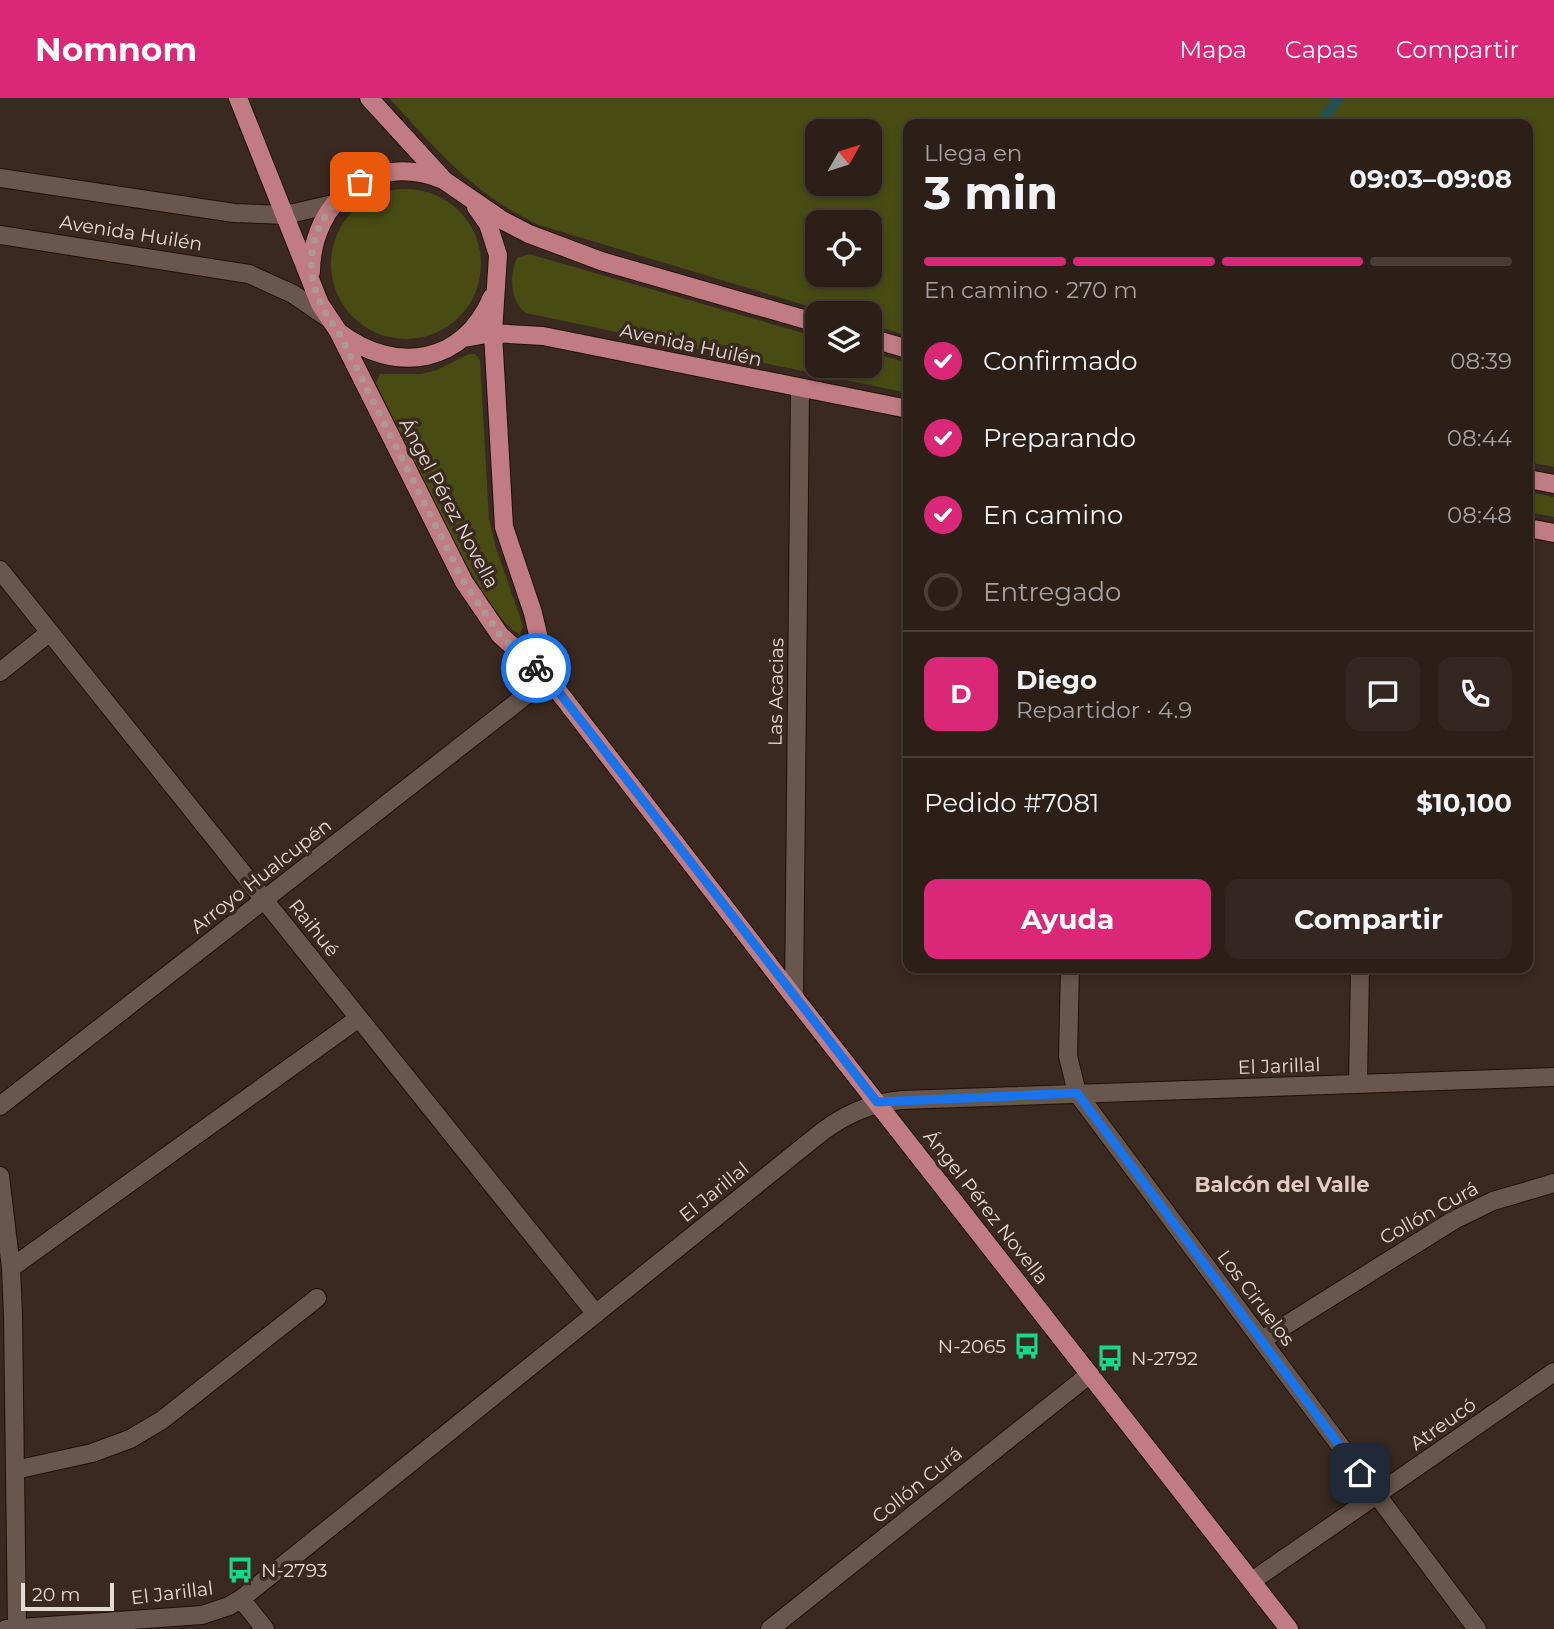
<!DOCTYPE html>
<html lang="es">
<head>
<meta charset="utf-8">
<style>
	:root { --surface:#2c1f18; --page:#342721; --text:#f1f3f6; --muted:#a6a2a2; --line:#483d37; --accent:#db2777 }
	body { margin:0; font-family:Montserrat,sans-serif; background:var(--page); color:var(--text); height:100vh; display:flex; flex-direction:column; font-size:26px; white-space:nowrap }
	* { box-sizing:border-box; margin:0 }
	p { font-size:23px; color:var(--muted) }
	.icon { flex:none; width:38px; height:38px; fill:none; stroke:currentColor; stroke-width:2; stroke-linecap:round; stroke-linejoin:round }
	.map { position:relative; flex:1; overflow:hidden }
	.details { position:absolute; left:903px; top:21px; width:630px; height:854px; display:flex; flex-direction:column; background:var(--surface); border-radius:14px; box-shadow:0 4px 10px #0003,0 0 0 2px var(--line) }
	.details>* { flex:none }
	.needle { width:46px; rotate:51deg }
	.buttons { position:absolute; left:805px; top:21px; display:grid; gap:14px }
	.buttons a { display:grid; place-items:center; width:77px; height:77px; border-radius:14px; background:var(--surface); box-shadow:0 4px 10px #0003,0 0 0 2px var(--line); font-size:35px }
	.scale { position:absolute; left:21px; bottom:18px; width:93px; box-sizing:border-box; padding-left:7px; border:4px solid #e5d9d3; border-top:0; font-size:19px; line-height:24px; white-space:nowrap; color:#e5d9d3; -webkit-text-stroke:5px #3a2920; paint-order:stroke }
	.pin { position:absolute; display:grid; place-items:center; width:60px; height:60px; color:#fff; margin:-30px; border-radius:14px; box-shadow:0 4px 10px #0006 }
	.courier { position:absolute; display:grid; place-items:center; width:70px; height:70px; margin:-35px; border:5px solid #1a73e8; border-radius:50%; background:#fff; color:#222; box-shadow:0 2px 9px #0007 }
	.headline em { font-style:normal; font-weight:700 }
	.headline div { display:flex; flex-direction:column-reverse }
	.headline { display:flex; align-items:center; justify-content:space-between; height:119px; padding:0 21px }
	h1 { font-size:46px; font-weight:700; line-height:52px }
	.bar { display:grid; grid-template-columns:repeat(4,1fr); gap:10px 7px; align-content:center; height:84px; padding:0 21px }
	.bar i { height:9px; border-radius:5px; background:var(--line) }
	.bar .selected { background:var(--accent) }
	.bar p { grid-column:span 4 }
	.line { display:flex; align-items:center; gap:18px; padding:0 21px; border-top:2px solid var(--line) }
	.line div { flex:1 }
	.round { display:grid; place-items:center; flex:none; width:74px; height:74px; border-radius:14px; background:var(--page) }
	ol { padding:0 21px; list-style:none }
	li { display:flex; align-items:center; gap:21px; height:77px }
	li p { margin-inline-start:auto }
	li .icon { padding:7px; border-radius:50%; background:var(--accent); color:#fff; stroke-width:4 }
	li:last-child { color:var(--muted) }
	li i { width:38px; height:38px; border:4px solid var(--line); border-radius:50% }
	.action { display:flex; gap:14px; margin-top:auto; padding:14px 21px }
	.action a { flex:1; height:80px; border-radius:14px; background:var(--accent); color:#fff; font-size:28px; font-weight:700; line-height:80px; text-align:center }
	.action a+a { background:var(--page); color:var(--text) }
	header { display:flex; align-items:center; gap:42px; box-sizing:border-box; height:98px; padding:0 35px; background:var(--accent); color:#fff }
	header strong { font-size:33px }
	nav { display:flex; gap:38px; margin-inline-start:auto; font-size:24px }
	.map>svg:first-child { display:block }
	.green { fill:#484c13; fill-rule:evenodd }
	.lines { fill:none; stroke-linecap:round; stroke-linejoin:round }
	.stream { stroke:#235152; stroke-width:10 }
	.minor-casing { stroke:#201109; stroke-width:20 }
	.major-casing { stroke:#201109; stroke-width:20 }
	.minor { stroke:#69564c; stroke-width:18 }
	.major { stroke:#c17c83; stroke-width:18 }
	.done { stroke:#a99b94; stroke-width:7; stroke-dasharray:0 12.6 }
	.route { stroke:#1a73e8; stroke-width:9 }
	.labels { text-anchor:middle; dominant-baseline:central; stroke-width:7; stroke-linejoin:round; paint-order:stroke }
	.street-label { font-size:19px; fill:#e5d9d3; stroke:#3a2920 }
	.poi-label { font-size:19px; fill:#e5d9d3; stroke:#3a2920; text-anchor:start }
	.neighbourhood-label { font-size:21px; font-weight:bold; fill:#e1cabf; stroke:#3a2920 }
</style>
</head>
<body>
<header>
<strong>Nomnom</strong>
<nav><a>Mapa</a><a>Capas</a><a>Compartir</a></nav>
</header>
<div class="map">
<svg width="1554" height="1531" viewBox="0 0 1554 1531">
	<rect width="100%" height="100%" fill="#3a2920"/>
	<path class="green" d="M389,0h1165v369l-26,-5v-338h-620v212l-38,-12v-11h-39l-292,-88c-66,-31 -101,-74 -150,-127zM817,33h53v53h-53zM817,124h53v53h-53z
		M331 166a75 75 0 1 1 150 0a75 75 0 1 1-150 0Z
		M529,156l288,83v29h53v-14l38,11v30l-382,-80c-16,-11 -17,-38 -9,-55z
		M469,256h6l5,6 9,159 7,29 27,78 -3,8c-33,-8 -125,-212 -144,-251l4,-9h41l16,-4z
		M1528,394l26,5v20l-26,-5z"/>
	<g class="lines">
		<path class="stream" d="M1319,26l20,-26"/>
		<g class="minor-casing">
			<path id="minor" d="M0,80l234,35 51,2 48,-11
				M0,137l249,39 44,20 35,24
				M0,472l596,744
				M0,574l50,-40
				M1070,870l-2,88 9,37 400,536
				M794,899l6,-608
				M1358,986l2,-116
				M0,1008l548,-428
				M0,1078l11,92 2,47 4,313
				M11,1170l348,-250
				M1262,1242l192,-120 39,-19 61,-18
				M15,1372l77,-17 38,-14 32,-19 155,-122
				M1252,1483l302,-209
				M241,1501l24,30
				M6,1531l196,-14 27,-9 12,-7 582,-468c25,-18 48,-28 79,-31l652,-23
				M770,1531l320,-255"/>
		</g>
		<g class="major-casing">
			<path id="major" d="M238,0l82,206 18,27 126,251 36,53 48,43 246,319 495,632
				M369,0l76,83 57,39 27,14 72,27 216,62
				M476,109l12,17 10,31 -5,78 11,194 29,86 15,65
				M311,174c1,-72 61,-120 130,-93
				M340,235c56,42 124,31 152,-36
				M464,240l29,-5 50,3 365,73
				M870,240l38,11
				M1528,381l26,5
				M1528,430l26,5"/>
		</g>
		<use href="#minor" class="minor"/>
		<use href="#major" class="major"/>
	</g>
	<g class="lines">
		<path class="done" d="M360,84c-56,37 -64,97 -22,149l126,251 36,53 36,33"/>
		<path class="route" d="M536,570l12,10 329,424 200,-9 283,380"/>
	</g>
	<defs>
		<g id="bus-bare" transform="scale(2.1)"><path d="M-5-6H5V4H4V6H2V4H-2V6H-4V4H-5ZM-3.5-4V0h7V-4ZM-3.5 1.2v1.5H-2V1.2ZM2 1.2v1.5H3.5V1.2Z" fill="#19d989" stroke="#3a2920" stroke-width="2.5" paint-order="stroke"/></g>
	</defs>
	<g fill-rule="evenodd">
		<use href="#bus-bare" x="1027" y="1248"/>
		<use href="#bus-bare" x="1110" y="1260"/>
		<use href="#bus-bare" x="240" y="1472"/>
	</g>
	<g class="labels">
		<g class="street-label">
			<text transform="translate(131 135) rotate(9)">Avenida Huilén</text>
			<text transform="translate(691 247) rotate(12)">Avenida Huilén</text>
			<text transform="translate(449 405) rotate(62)">Ángel Pérez Novella</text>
			<text transform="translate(776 594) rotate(-89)">Las Acacias</text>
			<text transform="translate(261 778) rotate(-38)">Arroyo Hualcupén</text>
			<text transform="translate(314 830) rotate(51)">Raihué</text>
			<text transform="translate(1279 968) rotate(-2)">El Jarillal</text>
			<text transform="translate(714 1094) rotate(-39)">El Jarillal</text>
			<text transform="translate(986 1109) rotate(52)">Ángel Pérez Novella</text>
			<text transform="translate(1429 1115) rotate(-29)">Collón Curá</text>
			<text transform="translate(1256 1200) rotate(53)">Los Ciruelos</text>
			<text transform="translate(1443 1326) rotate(-35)">Atreucó</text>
			<text transform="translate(917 1387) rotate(-39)">Collón Curá</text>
			<text transform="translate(172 1495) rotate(-7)">El Jarillal</text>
		</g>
		<g class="poi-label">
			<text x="1006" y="1248" text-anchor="end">N-2065</text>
			<text x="1131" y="1260">N-2792</text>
			<text x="261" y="1472">N-2793</text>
		</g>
		<g class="neighbourhood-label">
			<text x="1282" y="1086">Balcón del Valle</text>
		</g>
	</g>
</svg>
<div class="buttons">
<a><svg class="needle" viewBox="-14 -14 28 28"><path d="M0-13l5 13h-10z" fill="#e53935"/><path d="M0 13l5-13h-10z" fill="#a6a2a2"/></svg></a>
<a><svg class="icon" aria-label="locate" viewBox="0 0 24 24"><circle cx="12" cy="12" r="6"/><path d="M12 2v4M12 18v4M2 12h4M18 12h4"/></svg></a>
<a><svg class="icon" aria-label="layers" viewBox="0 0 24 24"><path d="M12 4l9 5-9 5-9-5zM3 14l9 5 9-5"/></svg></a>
</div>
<div class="scale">20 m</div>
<div class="pin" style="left:360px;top:84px;background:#ea580c"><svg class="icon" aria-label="bag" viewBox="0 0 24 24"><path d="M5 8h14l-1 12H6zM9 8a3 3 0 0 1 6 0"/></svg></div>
<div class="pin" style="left:1360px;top:1375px;background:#1f2937"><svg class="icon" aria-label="home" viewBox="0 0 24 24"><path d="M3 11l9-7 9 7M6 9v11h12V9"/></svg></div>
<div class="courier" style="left:536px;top:570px"><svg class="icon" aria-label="bike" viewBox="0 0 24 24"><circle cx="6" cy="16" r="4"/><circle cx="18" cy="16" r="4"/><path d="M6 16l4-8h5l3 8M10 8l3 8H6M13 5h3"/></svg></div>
<section class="details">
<div class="headline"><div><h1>3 min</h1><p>Llega en</p></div><em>09:03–09:08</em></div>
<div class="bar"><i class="selected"></i><i class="selected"></i><i class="selected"></i><i></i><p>En camino · 270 m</p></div>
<ol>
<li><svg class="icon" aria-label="check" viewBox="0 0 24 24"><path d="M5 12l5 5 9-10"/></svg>Confirmado<p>08:39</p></li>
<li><svg class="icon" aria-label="check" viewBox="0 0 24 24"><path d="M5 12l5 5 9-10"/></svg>Preparando<p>08:44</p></li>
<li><svg class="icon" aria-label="check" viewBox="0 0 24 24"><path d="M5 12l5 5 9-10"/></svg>En camino<p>08:48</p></li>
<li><i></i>Entregado</li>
</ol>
<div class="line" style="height:126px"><b class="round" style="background:var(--accent);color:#fff">D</b><div><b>Diego</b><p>Repartidor · 4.9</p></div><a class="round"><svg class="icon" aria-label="chat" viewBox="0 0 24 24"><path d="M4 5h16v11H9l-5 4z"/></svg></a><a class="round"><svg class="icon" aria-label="phone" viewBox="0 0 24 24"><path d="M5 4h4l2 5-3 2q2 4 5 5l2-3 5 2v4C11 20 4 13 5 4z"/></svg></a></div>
<div class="line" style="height:91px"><div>Pedido #7081</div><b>$10,100</b></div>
<div class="action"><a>Ayuda</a><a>Compartir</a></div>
</section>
</div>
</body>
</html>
